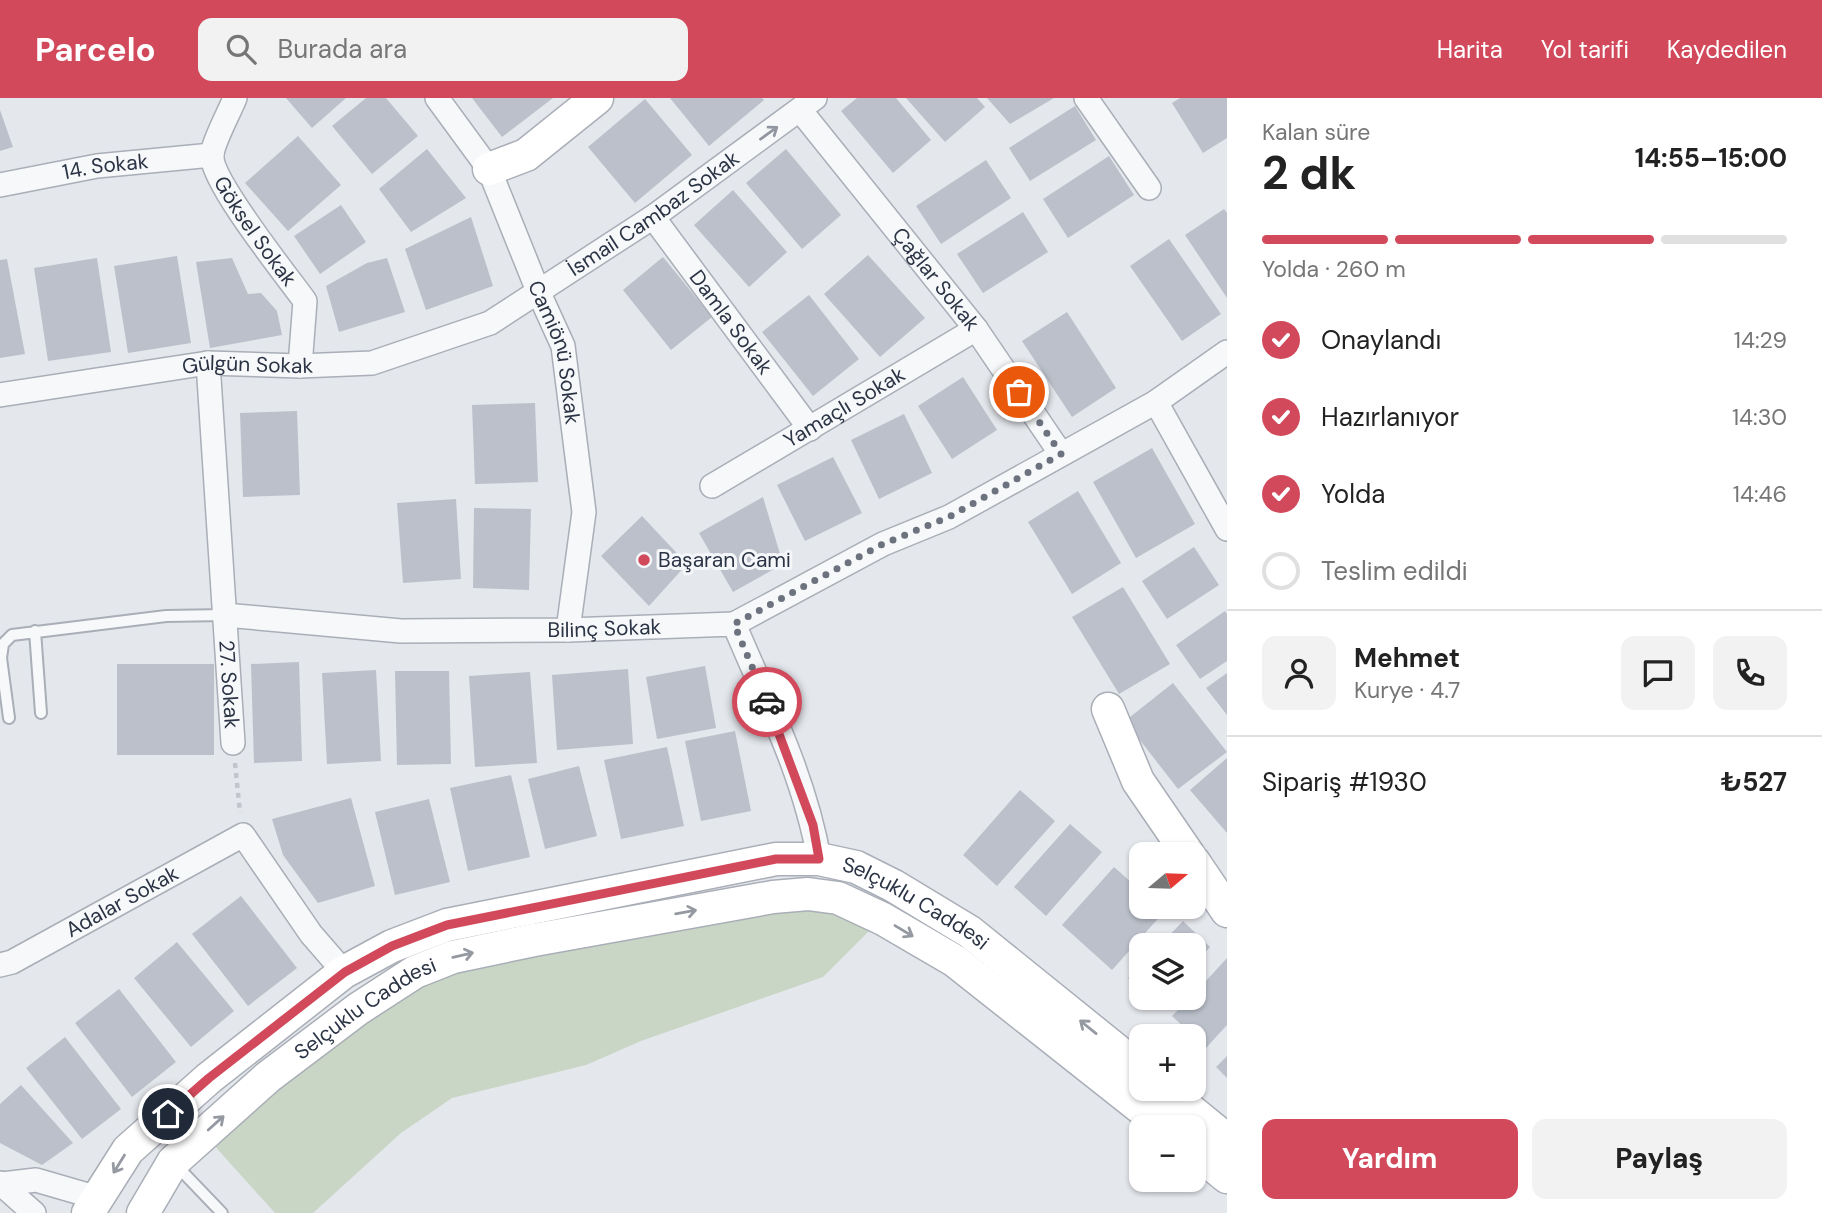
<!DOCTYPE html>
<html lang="tr">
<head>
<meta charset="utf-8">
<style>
	:root { --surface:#fff; --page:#f2f2f2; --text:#222; --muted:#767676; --line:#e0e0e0; --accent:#d1495b }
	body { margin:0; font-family:"DM Sans",sans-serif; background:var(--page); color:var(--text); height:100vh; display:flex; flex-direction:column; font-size:26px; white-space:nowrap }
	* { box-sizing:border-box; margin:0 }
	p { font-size:23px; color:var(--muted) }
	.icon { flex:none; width:38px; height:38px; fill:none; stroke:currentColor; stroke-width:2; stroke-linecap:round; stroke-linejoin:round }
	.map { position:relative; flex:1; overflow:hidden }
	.sheet { display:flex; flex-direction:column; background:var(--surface); width:595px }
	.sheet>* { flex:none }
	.needle { width:46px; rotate:71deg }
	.fabs { position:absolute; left:1129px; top:744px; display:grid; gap:14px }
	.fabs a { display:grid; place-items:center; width:77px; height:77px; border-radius:14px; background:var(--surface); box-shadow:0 2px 5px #0004; font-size:35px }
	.pin { position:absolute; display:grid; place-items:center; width:60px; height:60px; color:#fff; margin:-30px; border:4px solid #fff; border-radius:50%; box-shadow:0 2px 7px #0007 }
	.courier { position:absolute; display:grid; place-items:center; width:70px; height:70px; margin:-35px; border:5px solid #d1495b; border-radius:50%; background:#fff; color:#222; box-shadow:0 2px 9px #0007 }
	.summary em { font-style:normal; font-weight:700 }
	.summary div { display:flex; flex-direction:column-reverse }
	.summary { display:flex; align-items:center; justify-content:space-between; height:119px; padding:0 35px }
	h1 { font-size:46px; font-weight:700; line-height:52px }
	.bar { display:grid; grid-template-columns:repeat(4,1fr); gap:10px 7px; align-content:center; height:84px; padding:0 35px }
	.bar i { height:9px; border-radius:5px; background:var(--line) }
	.bar .on { background:var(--accent) }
	.bar p { grid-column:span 4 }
	.line { display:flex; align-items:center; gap:18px; padding:0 35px; border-top:2px solid var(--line) }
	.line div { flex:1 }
	.round { display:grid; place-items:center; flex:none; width:74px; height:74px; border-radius:14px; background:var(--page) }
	ol { padding:0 35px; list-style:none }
	li { display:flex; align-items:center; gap:21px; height:77px }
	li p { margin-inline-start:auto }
	li .icon { padding:7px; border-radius:50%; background:var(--accent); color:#fff; stroke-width:4 }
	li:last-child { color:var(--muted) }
	li i { width:38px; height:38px; border:4px solid var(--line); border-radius:50% }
	.action { display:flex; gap:14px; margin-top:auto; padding:14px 35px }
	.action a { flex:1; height:80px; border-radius:14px; background:var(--accent); color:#fff; font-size:28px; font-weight:700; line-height:80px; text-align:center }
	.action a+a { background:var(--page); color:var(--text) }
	header { display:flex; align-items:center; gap:42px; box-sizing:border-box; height:98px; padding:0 35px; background:var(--accent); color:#fff }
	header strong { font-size:33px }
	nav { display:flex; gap:38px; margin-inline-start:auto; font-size:24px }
	.search { width:490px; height:63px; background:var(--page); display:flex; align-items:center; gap:18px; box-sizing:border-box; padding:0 24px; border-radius:14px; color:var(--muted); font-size:26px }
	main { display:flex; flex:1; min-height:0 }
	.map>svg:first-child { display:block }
	.green { fill:#c9d6c5 }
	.building { fill:#bbc0ca }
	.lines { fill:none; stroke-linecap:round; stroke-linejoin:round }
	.lane-casing { stroke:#a9aeb7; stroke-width:14 }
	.street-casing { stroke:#a9aeb7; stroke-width:26 }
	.secondary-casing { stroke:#a9aeb7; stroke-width:35 }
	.path { stroke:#c2c5cb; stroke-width:4.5; stroke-dasharray:5 5; stroke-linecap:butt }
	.lane { stroke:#f7f8fa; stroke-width:10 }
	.street { stroke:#f7f8fa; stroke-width:23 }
	.secondary { stroke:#fff; stroke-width:32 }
	.oneway { stroke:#9196a0 }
	.oneway2 { stroke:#959aa2 }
	.done { stroke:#6c737f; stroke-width:7; stroke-dasharray:0 12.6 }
	.route { stroke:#d1495b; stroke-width:9 }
	.poi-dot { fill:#d1495b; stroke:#f4f6f9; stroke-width:2.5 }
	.labels { text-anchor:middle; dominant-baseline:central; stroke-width:6; stroke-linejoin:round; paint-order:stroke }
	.street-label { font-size:21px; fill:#2b3445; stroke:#f4f6f9 }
	.poi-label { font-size:21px; fill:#2b3445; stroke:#f4f6f9; text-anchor:start }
</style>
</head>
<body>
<header>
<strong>Parcelo</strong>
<div class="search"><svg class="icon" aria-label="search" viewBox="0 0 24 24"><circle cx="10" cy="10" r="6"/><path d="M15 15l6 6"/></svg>Burada ara</div>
<nav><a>Harita</a><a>Yol tarifi</a><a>Kaydedilen</a></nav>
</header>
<main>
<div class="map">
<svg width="1227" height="1115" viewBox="0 0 1227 1115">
	<rect width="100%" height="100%" fill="#e4e7ec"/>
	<path class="green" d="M776,800l102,24 -55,55 -182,64 -55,24 -134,33 -51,35 -88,80h-38l-72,-80 220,-162z"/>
	<path class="building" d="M286,0h60l-34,30z
		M366,0h20l32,38 -46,38 -40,-48z
		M472,0h81l-51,39z
		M670,0h92l2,2 -55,46z
		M857,0h39l35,42 -38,33 -52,-62z
		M906,0h71l8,9 -40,35z
		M987,0h67l-44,26z
		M1180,0h47v40l-24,15 -31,-50z
		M645,1l47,56 -57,48 -47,-56z
		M1075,8l21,34 -66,41 -21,-33z
		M0,12l13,37 -13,4z
		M298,38l43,49 -53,46 -43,-48z
		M427,51l39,49 -55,34 -32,-43z
		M786,51l55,66 -39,34 -56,-66z
		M1109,58l25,39 -66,43 -25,-39z
		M986,62l25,38 -70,46 -25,-38z
		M733,92l54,62 -38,35 -55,-62z
		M341,107l25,37 -46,32 -26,-38z
		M1224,111l3,4v85l-42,-63z
		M1023,114l25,40 -65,41 -26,-39z
		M471,119l22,69 -67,24 -21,-61z
		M1169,141l52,75 -39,27 -52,-75z
		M868,157l57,63 -45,39 -56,-63z
		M177,158l14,87 -63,10 -14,-87z
		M663,159l49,60 -41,33 -48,-60z
		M97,160l14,94 -63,9 -14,-93z
		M232,160l16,36 13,-1 16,18 5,24 -72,13 -14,-86z
		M387,160l18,54 -66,20 -13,-46 41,-23z
		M7,161l18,95 -25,4v-98z
		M809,197l50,64 -46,37 -51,-64z
		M1067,214l49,76 -44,29 -50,-76z
		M963,279l34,53 -45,29 -34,-53z
		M535,305l3,79 -63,2 -3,-79z
		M297,313l3,84 -57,2 -3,-84z
		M904,316l28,59 -53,26 -28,-59z
		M1152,350l43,76 -59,34 -43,-76z
		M833,359l29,56 -57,28 -28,-56z
		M1078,393l43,72 -49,31 -44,-72z
		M763,399l20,67 -50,28 -34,-59z
		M456,401l5,80 -58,4 -6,-80z
		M474,410l57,1 -2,81 -56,-2z
		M642,418l45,48 -38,42 -48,-50z
		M1194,449l25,38 -52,34 -25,-38z
		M1123,489l47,77 -51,30 -47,-77z
		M1225,513l2,3v47l-27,18 -24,-34z
		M299,564l3,99 -48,2 -3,-99z
		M117,566h97v91h-97z
		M705,568l11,62 -59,11 -11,-62z
		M628,571l5,75 -76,6 -5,-75z
		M376,572l5,91 -54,3 -5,-91z
		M395,573h54l2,93 -54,1z
		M530,574l7,91 -62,4 -6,-91z
		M1227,575v42l-21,-27z
		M1173,585l54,69 -49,37 -53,-68z
		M735,633l16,80 -50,10 -16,-80z
		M667,649l17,79 -63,13 -17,-79z
		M1227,660v75l-37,-43z
		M579,668l18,70 -52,13 -17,-70z
		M511,677l19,82 -62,14 -18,-83z
		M1020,692l35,31 -58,65 -34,-31z
		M351,700l24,88 -57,17 -35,-48 -11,-36z
		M429,701l21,83 -55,13 -20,-83z
		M1070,726l32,28 -56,64 -32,-29z
		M1114,769l27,24v15h17l6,6 -52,58 -50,-45z
		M241,798l56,72 -49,38 -56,-72z
		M1183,823l27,26 -16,17v-19h-34z
		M177,844l57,69 -43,36 -57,-69z
		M1227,860v67l-21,23 -34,-32 18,-18h4v-4z
		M1141,867v25l-13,-12z
		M119,891l57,73 -44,35 -57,-74z
		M65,939l56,72 -39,30 -56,-71z
		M1227,958v22l-11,-11z
		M21,987l52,58 -31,22 -42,-22v-39z"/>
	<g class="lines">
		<g class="lane-casing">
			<path id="lane" d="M35,533l6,82
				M9,620l-8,-60 2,-14 9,-9 154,-19 59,-1
				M175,1066l47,49"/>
		</g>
		<g class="street-casing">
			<g id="street">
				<path id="s1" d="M235,0c-6,15 -21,42 -23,56 -3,25 75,122 93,147l-5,65"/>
				<path id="s2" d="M437,0l52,71 49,122 25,55 21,166 -16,118"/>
				<path d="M1086,0l63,90"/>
				<path id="s3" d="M800,12l176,219 85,125"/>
				<path id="s4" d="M0,87l97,-19 115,-11"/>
				<path id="s5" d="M653,119l157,212"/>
				<path id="s6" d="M208,265l25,380"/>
				<path id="s7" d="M0,297l208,-32 92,3 72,-3 118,-40 163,-106 162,-119"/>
				<path d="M1156,304l71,127"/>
				<path id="s8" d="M712,388l264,-157"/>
				<path id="s9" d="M225,517l176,16 167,-1 166,-6c32,76 71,153 85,235"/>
				<path d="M734,526l149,-80 66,-27 207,-115 71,-50"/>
				<path id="s10" d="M0,867l12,-3 231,-127 68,99 33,38"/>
				<path d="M0,1085l34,30"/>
				<path d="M2,1086l34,-4 62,18"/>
			</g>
		</g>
		<g class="secondary-casing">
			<g id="secondary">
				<path d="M489,71l37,-14 71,-57"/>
				<path d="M1108,611l30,72 50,73"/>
				<path d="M1194,764l33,49"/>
				<path d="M1163,990l64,52"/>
				<path d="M1194,1052l33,27"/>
				<path id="s11" d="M88,1115l40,-63 81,-72 135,-106 48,-26 55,-21 329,-66h43l37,8 38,19 76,46 171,138"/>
				<path id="s12" d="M143,1115l30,-51 95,-85 90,-68 57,-37 38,-15 81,-17 239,-43 35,-3 30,4 45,21 72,42 210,166"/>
			</g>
		</g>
		<path class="path" d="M235,665l5,50"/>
		<use href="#lane" class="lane"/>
		<use href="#street" class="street"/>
		<use href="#secondary" class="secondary"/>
	</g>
	<defs><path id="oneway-shaft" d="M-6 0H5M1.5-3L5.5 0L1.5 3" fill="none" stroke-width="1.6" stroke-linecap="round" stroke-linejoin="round" transform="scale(1.75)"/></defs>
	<use class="oneway" href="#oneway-shaft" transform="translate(769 35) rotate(-36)"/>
	<g class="oneway2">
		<use href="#oneway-shaft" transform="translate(686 814) rotate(-10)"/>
		<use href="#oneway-shaft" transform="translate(904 833) rotate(31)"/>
		<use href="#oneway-shaft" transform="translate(463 857) rotate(-13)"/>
		<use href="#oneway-shaft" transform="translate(1088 929) rotate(-141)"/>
		<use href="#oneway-shaft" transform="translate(216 1025) rotate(-42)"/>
		<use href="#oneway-shaft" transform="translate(119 1066) rotate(122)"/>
	</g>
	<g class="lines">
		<path class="done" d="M767,604l-33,-78 149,-80 66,-27 112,-63 -42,-62"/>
		<path class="route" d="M168,1016l41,-36 136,-106 47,-26 55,-21 329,-66h43l-6,-34 -46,-123"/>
	</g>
	<circle class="poi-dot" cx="644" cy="462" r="7"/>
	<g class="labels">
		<g class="street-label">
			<text stroke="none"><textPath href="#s4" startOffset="107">14. Sokak</textPath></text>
			<text stroke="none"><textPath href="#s7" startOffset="696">İsmail Cambaz Sokak</textPath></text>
			<text stroke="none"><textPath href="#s1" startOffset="150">Göksel Sokak</textPath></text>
			<text stroke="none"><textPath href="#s3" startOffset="217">Çağlar Sokak</textPath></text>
			<text stroke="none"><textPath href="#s5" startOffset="131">Damla Sokak</textPath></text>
			<text stroke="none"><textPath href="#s2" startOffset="284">Camiönü Sokak</textPath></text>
			<text stroke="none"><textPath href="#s7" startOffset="250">Gülgün Sokak</textPath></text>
			<text stroke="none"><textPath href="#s8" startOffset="154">Yamaçlı Sokak</textPath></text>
			<text stroke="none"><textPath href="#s9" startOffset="380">Bilinç Sokak</textPath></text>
			<text stroke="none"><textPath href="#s6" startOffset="322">27. Sokak</textPath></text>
			<text stroke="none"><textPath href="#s10" startOffset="138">Adalar Sokak</textPath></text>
			<text stroke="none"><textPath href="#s11" startOffset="954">Selçuklu Caddesi</textPath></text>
			<text stroke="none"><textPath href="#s12" startOffset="306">Selçuklu Caddesi</textPath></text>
		</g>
		<g class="poi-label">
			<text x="658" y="462">Başaran Cami</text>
		</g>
	</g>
</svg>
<div class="fabs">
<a><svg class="needle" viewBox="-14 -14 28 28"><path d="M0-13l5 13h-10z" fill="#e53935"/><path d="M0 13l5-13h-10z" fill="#767676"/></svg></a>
<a><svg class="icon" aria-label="layers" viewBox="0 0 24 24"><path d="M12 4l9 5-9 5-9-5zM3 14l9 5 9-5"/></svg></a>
<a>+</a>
<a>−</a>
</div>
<div class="pin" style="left:1019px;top:294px;background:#ea580c"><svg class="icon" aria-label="bag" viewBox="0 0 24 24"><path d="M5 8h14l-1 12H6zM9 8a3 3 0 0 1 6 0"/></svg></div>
<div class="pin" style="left:168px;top:1016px;background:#1f2937"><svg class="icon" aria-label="home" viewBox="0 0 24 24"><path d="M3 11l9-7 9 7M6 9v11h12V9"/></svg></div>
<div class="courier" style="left:767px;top:604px"><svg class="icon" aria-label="car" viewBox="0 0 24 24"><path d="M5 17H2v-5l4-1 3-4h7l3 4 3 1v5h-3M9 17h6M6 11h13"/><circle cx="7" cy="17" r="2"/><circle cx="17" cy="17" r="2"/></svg></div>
</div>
<section class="sheet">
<div class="summary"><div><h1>2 dk</h1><p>Kalan süre</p></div><em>14:55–15:00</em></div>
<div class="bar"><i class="on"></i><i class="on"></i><i class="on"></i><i></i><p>Yolda · 260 m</p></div>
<ol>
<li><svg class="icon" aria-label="check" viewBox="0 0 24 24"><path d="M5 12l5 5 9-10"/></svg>Onaylandı<p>14:29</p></li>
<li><svg class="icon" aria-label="check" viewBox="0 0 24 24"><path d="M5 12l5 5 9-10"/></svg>Hazırlanıyor<p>14:30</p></li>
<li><svg class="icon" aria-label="check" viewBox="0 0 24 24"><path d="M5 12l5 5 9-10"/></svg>Yolda<p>14:46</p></li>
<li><i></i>Teslim edildi</li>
</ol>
<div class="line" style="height:126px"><a class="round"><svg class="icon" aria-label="person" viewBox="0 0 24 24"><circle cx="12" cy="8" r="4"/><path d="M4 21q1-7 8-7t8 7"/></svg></a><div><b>Mehmet</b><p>Kurye · 4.7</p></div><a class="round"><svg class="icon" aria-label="chat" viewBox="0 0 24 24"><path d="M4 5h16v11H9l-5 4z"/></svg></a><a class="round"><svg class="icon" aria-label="phone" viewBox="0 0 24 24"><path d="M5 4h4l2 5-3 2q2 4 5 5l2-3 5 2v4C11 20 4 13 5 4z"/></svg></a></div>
<div class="line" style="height:91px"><div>Sipariş #1930</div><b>₺527</b></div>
<div class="action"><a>Yardım</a><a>Paylaş</a></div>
</section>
</main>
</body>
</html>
